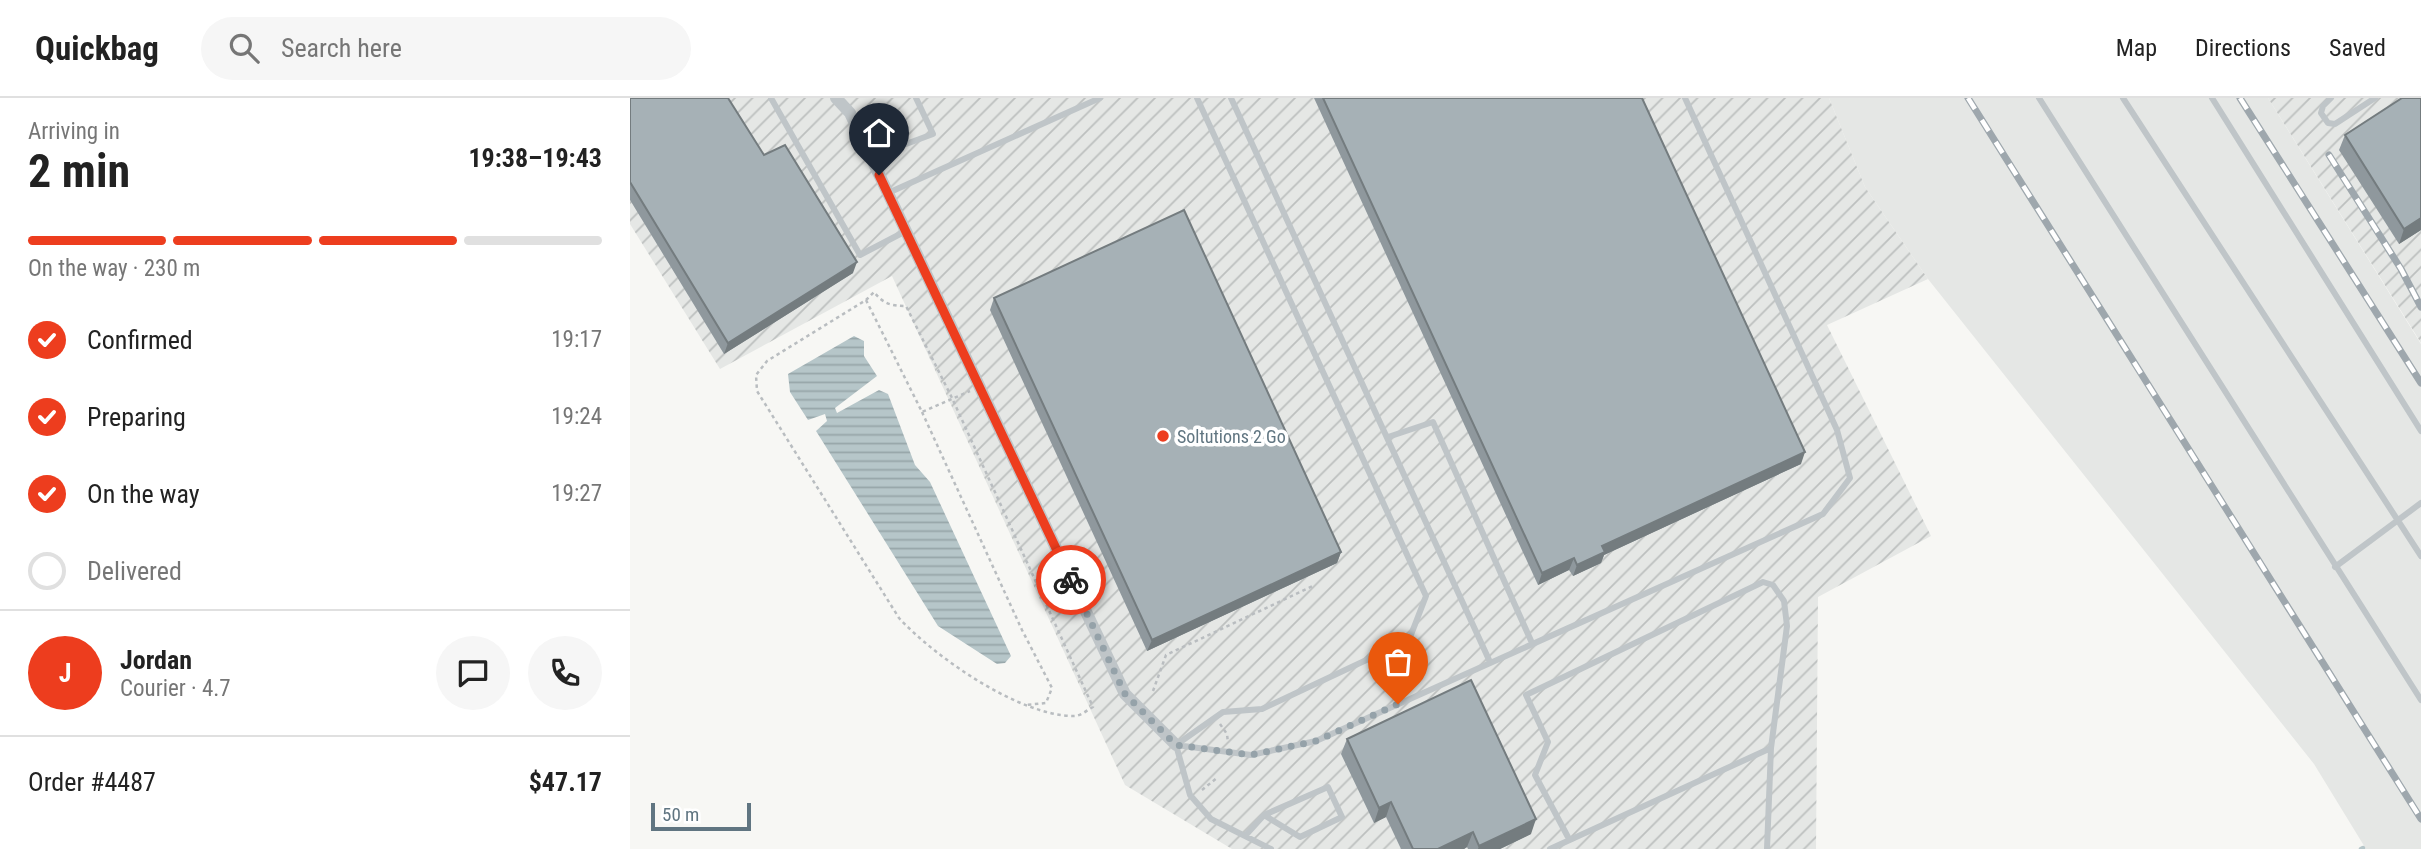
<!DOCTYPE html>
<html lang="en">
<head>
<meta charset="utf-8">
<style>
	:root { --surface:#fff; --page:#f6f6f6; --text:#222; --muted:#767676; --line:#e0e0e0; --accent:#ed3d1e }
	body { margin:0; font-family:"Roboto Condensed",sans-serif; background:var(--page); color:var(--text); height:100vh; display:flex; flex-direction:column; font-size:26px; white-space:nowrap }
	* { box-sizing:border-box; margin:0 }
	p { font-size:23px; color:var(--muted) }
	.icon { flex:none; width:38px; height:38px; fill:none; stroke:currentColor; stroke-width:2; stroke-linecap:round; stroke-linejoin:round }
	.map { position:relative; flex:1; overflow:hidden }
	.panel { display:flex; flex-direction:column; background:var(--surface); width:630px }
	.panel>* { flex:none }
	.scale { position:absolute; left:21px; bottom:18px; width:100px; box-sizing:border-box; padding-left:7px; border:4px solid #607581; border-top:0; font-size:19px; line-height:24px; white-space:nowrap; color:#607581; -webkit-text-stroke:5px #fff; paint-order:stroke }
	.pin { position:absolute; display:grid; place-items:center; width:60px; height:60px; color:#fff; margin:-72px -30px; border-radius:50% 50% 50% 0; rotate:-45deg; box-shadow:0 0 7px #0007 }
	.pin .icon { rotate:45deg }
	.courier { position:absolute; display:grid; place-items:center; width:70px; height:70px; margin:-35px; border:5px solid #ed3d1e; border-radius:50%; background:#fff; color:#222; box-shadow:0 2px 9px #0007 }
	.overview em { font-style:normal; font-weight:700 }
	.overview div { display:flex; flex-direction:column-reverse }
	.overview { display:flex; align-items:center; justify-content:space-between; height:119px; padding:0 28px }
	h1 { font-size:46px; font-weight:700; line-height:52px }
	.bar { display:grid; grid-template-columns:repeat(4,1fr); gap:10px 7px; align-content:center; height:84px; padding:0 28px }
	.bar i { height:9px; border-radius:5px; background:var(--line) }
	.bar .selected { background:var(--accent) }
	.bar p { grid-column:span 4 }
	.line { display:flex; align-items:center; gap:18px; padding:0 28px; border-top:2px solid var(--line) }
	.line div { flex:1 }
	.round { display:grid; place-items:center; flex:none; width:74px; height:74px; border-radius:37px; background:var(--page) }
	ol { padding:0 28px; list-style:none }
	li { display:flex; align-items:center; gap:21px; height:77px }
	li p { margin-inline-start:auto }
	li .icon { padding:7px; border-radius:50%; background:var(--accent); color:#fff; stroke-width:4 }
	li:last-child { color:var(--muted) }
	li i { width:38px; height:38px; border:4px solid var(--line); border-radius:50% }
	header { display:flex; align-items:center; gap:42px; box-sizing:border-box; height:98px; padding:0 35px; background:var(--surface); border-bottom:2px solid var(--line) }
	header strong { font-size:33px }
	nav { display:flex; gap:38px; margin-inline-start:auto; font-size:24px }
	.search { width:490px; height:63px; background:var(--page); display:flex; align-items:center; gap:18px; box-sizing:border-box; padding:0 24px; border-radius:38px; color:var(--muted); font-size:26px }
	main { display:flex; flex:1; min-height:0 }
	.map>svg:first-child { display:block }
	.built { fill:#e5e7e5 }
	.industrial { fill:url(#industrial-furrows) }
	.water { fill:url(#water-rules) }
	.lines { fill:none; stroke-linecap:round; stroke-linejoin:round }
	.stream { stroke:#b6c6c9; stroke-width:4.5 }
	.path { stroke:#b9bdc0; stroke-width:2.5; stroke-dasharray:3.5 3.5; stroke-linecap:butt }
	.service { stroke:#bfc5c8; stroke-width:6 }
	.minor { stroke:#bfc5c8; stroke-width:12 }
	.rail-casing { stroke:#9ea7ad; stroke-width:7 }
	.rail { stroke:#fff; stroke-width:4.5; stroke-dasharray:13; stroke-linecap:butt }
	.wall { fill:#8f989d }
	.shaded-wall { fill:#747c7f }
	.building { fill:#a6b1b6; stroke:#747c7f; stroke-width:2 }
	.done { stroke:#95a2a9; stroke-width:7; stroke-dasharray:0 12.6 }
	.route { stroke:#ed3d1e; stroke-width:9 }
	.poi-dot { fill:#ed3d1e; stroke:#fff; stroke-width:2.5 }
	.labels { text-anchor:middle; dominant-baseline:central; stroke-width:7; stroke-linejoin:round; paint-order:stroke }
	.poi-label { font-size:18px; fill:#607581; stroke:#fff; text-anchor:start }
</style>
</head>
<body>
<header>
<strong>Quickbag</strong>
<div class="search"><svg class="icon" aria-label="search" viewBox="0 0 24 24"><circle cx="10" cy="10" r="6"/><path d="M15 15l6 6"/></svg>Search here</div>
<nav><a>Map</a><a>Directions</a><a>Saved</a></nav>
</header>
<main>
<section class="panel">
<div class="overview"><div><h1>2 min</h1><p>Arriving in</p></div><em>19:38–19:43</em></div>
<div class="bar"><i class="selected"></i><i class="selected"></i><i class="selected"></i><i></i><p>On the way · 230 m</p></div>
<ol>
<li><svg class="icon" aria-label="check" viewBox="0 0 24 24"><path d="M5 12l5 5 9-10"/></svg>Confirmed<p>19:17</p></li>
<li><svg class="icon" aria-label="check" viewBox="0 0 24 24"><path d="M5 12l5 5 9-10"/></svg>Preparing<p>19:24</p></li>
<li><svg class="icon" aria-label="check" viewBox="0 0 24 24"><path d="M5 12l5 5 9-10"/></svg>On the way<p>19:27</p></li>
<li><i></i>Delivered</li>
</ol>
<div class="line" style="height:126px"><b class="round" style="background:var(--accent);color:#fff">J</b><div><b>Jordan</b><p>Courier · 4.7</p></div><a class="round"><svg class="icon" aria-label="chat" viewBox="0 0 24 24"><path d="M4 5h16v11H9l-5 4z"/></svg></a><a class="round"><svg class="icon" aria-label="phone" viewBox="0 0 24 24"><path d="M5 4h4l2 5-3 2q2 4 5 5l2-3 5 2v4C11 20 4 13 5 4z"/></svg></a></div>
<div class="line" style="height:91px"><div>Order #4487</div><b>$47.17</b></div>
</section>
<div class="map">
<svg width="1791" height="751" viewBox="0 0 1791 751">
	<defs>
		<pattern id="industrial-furrows" width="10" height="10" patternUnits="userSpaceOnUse" patternTransform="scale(1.75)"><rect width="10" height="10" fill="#e5e7e5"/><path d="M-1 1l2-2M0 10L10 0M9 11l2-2" fill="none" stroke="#bdc0bf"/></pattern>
		<pattern id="water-rules" width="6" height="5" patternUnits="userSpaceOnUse" patternTransform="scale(1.75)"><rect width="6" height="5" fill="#b6c6c9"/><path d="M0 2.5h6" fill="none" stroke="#97a5a9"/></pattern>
	</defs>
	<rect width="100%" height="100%" fill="#f7f7f4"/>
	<path class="built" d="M1199,0h439l153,246v505h-55l-52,-85 -386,-485 -63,-92z"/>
	<path class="industrial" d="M0,0h1199l36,89 63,92 -101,46 104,211 -113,61 -2,252h-584l-107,-64 -233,-509 -172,93 -90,-145z
		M1638,0h153v246v-1z"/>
	<path class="water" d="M224,238l10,5v15l13,20 -42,32 2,5 42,-23 9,4 27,71 15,17 81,174 -6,7 -8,1 -59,-38 -122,-195 11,-10 -2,-7 -17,6 -18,-28 -2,-18z"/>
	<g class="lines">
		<path class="stream" d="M1731,751l2,-1"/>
		<path class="path" d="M236,202l8,-8c9,12 18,14 32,14l46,92 141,309c-6,3 -12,9 -19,9 -55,0 -139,-59 -175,-98l-142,-227 -1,-16 11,-14 99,-61 56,112 48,-21
			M292,314l100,218 30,58 -6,15 -20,2
			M523,593l13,-36 149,-70
			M590,626l7,10 1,9
			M572,692l16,-13"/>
		<path class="service" d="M141,0l89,157 46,-24
			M601,0l259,564
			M1409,0l382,602
			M1493,0l298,458
			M1582,0l209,333
			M1701,0l-8,8 -2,7 7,10 7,1 40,-26
			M241,59l62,-23 -17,-36
			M258,95l212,-95
			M758,339l45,-15 99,221
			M1705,469l86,-64
			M546,647l75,10 65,-14 507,-227 27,-36 -13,-48 -152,-332
			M546,647l47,-33 39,-3 147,-69 17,-44 -229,-498
			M546,647l14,50 21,24 60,30
			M615,738l19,-21 36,22 42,-20 -14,-30 -64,28
			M939,741l-34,-64 13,-33 -22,-47 237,-113 10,3 11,16 3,25 -16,122
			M920,751l221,-101 -4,101"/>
		<path class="minor" d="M206,0l14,15 275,581 51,51"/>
		<g class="rail-casing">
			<path id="rail" d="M1338,0l453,721
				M1610,0l181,285
				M1699,57l72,114 20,38"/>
		</g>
		<use href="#rail" class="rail"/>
	</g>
	<path class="wall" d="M0,0l134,57 89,118 -129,81 -94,-154z
		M684,0h328l159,366 -197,91 -3,8 -28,13 -4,-6 -31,15z
		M1715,37l76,95 -22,14 -60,-94z
		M364,200l347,254 -4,11 -190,88 -157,-341z
		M717,641l184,95 -31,15h-32l-1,-2 -3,2h-63l-15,-32 -12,6 -33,-69z"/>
	<path class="shaded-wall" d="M1791,120v12l-22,14 5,-15z
		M227,164l-4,11 -129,81 4,-11z
		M1175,354l-4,12 -197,91 -3,8 -28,13 4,-11 25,-19z
		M711,454l-4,11 -190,88 5,-11z
		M944,460l-5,12 -31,15 4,-12z
		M761,704l-5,15 -12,6 5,-15z
		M906,721l-5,15 -31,15h-22l1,-3z
		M843,734l-6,15 -3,2h-26z"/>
	<path class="building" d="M0,0h98l36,57 21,-10 72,117 -129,81 -98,-161z
		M693,0h319l163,354 -203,94 3,6 -28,13 -3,-7 -32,15z
		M1772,0h19v120l-17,11 -59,-94z
		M554,112l157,342 -189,88 -158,-342z
		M841,582l65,139 -57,27 -6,-14 -35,17h-25l-22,-47 -12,6 -32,-69z"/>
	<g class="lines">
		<path class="done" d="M441,482l54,114 51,51 75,10 65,-14 82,-37"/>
		<path class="route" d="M249,77l192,405"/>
	</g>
	<circle class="poi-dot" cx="533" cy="338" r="7"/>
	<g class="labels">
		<g class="poi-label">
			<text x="547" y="338">Soltutions 2 Go</text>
		</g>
	</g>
</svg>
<div class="scale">50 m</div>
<div class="pin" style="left:768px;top:606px;background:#ea580c"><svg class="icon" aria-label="bag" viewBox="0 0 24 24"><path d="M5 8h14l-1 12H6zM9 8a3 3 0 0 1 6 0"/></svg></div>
<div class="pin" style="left:249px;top:77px;background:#1f2937"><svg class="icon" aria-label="home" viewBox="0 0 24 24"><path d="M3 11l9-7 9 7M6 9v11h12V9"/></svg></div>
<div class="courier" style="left:441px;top:482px"><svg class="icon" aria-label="bike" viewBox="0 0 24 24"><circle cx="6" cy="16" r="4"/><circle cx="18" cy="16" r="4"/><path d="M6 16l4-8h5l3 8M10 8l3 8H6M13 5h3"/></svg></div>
</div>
</main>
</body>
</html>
